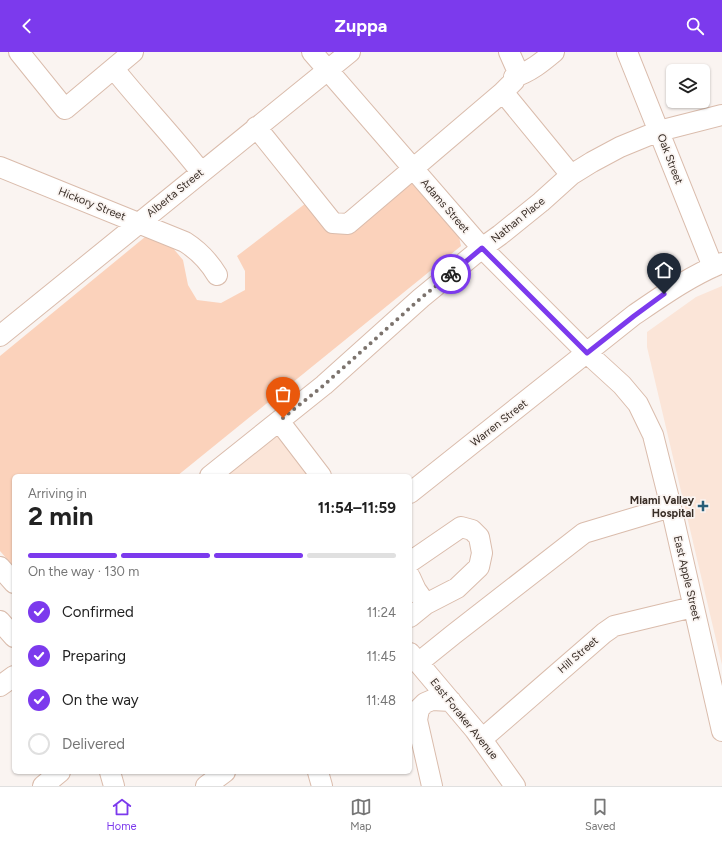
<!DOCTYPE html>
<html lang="en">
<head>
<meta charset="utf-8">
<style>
	:root { --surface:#fff; --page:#f2f2f2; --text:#222; --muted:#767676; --line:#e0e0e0; --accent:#7c3aed }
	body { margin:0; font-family:Figtree,sans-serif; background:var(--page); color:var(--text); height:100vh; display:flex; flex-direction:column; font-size:15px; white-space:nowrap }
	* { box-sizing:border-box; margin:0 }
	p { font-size:13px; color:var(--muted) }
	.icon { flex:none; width:22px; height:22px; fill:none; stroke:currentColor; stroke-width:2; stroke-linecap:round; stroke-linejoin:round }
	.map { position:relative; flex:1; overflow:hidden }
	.side { position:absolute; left:12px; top:422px; width:400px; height:300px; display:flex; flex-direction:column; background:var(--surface); border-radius:6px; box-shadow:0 1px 3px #0004 }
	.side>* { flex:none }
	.buttons { position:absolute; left:666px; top:12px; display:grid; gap:8px }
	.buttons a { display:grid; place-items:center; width:44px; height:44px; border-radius:6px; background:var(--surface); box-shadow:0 1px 3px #0004; font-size:20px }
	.pin { position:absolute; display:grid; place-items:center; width:34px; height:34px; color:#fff; margin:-41px -17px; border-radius:50% 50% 50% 0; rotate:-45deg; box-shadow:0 0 4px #0007 }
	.pin .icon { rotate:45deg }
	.courier { position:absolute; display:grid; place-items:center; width:40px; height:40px; margin:-20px; border:3px solid #7c3aed; border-radius:50%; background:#fff; color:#222; box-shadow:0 1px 5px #0007 }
	.overview em { font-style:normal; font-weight:700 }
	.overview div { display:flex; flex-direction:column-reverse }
	.overview { display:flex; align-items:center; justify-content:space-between; height:68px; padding:0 16px }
	h1 { font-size:26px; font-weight:700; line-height:30px }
	.bar { display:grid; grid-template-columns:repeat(4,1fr); gap:6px 4px; align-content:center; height:48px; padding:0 16px }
	.bar i { height:5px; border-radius:3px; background:var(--line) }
	.bar .on { background:var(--accent) }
	.bar p { grid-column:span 4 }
	ol { padding:0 16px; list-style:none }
	li { display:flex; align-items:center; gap:12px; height:44px }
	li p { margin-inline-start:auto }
	li .icon { padding:4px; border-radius:50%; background:var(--accent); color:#fff; stroke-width:4 }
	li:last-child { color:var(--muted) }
	li i { width:22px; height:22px; border:2px solid var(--line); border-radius:50% }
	header { display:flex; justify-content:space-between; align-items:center; height:52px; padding:0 16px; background:var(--accent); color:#fff; font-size:18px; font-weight:700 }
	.tabs { display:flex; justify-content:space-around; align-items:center; height:56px; border-top:1px solid var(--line); background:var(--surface); font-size:11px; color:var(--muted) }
	.tabs a { display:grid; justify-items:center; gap:2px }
	.tabs .on { color:var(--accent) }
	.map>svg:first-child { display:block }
	.built { fill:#fbe5d8 }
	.green { fill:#fbd2bb }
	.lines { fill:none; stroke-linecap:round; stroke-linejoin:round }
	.minor-casing { stroke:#dabcac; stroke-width:22 }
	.minor { stroke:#fff; stroke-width:20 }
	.done { stroke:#7c736d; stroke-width:4; stroke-dasharray:0 7.2 }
	.route { stroke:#7c3aed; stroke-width:5 }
	.poi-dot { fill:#285e79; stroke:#faf4f1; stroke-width:1.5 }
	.labels { text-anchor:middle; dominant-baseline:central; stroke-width:3.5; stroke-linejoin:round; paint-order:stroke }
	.street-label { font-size:11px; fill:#382d26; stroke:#faf4f1 }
	.poi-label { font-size:11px; font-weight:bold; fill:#382d26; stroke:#faf4f1; text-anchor:end }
</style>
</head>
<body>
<header><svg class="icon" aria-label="back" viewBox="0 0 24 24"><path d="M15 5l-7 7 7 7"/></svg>Zuppa<svg class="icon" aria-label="search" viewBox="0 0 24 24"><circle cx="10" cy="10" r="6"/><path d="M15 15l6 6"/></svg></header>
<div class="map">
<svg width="722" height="734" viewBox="0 0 722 734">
	<rect width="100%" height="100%" fill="#faf4f1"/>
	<path class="built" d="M722,234v379l-75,-318v-15l49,-35z
		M276,378l38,46h-94z"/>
	<path class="green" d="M408,127l51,58 2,9 -284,230h-163v91l-14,-16v-195l145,-119 27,10 11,13 5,25 9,15 24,3 24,-13v-19l-8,-15 73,-56 25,31z"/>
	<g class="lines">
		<g class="minor-casing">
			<path id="minor" d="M19,0l46,57 68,-57
				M312,0l170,196 105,105 35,32 16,19 15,31 18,72 51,224
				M509,0l8,18 -3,11 -11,11 68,83
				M627,0l86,215
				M114,17c28,35 59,67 87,103
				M514,25c16,-5 28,-15 40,-25
				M256,75l77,96 15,1 155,-132
				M0,115l185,75c14,9 23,18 32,33
				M0,284l350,-284
				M279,369l42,55
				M210,424l114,-91 97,-87 61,-50 18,-13 41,-33 30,-27 21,-13 28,-15 39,-16 63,-16
				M410,441l224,-178c28,-19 56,-39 88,-52
				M410,510l51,-35 11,3 7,7 3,16 -3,14 -22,21 -31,16 -16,13
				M0,515l14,16
				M410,525l6,13 10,14
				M0,569l14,16
				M410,601l65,77 40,56
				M418,611l36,-29 130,-101 87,-26
				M0,634l14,-10
				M482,687l122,-106 10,-7 79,-19
				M110,720l4,14
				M318,720l4,14
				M43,734l17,-14
				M206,734l19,-14
				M432,734l-15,-66 2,-11 6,-6 7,-3 19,1"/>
		</g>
		<use href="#minor" class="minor"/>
	</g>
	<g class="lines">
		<path class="done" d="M283,366l41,-33 97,-87 30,-24"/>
		<path class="route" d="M451,222l31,-26 105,105 47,-37 30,-22"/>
	</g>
	<path class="poi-dot" d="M701 448h4v4h4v4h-4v4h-4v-4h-4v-4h4z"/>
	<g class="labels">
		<g class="street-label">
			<text transform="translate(670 107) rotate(69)">Oak Street</text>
			<text transform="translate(175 141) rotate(-39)">Alberta Street</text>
			<text transform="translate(92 152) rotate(22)">Hickory Street</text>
			<text transform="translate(445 154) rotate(49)">Adams Street</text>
			<text transform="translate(518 168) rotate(-39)">Nathan Place</text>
			<text transform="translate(499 371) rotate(-38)">Warren Street</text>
			<text transform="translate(687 526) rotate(77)">East Apple Street</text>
			<text transform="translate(578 603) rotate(-41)">Hill Street</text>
			<text transform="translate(464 667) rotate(51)">East Foraker Avenue</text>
		</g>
		<g class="poi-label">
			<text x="694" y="448">Miami Valley<tspan x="694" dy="13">Hospital</tspan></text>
		</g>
	</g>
</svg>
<div class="buttons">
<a><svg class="icon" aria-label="layers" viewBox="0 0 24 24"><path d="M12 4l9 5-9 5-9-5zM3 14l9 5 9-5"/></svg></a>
</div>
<div class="pin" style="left:283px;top:366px;background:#ea580c"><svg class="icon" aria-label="bag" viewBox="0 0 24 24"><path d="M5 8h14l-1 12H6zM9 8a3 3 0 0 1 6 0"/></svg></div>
<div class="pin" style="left:664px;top:242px;background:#1f2937"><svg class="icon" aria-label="home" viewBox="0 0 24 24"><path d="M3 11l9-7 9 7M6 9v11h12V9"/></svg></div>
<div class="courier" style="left:451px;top:222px"><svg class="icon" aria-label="bike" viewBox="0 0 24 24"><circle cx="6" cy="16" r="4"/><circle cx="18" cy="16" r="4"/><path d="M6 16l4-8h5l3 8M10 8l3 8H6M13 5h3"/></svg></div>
<section class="side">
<div class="overview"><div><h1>2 min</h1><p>Arriving in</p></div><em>11:54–11:59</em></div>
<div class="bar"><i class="on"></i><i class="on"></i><i class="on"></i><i></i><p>On the way · 130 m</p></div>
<ol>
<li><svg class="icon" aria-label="check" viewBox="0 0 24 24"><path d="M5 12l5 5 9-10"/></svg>Confirmed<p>11:24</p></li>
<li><svg class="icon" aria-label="check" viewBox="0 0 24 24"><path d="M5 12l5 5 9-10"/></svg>Preparing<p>11:45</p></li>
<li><svg class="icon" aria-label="check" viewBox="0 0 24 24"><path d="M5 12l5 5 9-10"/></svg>On the way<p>11:48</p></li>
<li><i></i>Delivered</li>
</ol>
</section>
</div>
<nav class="tabs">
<a class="on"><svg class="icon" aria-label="home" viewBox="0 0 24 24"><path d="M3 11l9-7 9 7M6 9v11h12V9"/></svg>Home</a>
<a><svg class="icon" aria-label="map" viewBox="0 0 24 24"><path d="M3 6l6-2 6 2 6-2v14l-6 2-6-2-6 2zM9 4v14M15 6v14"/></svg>Map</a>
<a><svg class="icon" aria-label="saved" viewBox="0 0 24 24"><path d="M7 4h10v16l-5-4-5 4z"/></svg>Saved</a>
</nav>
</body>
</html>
